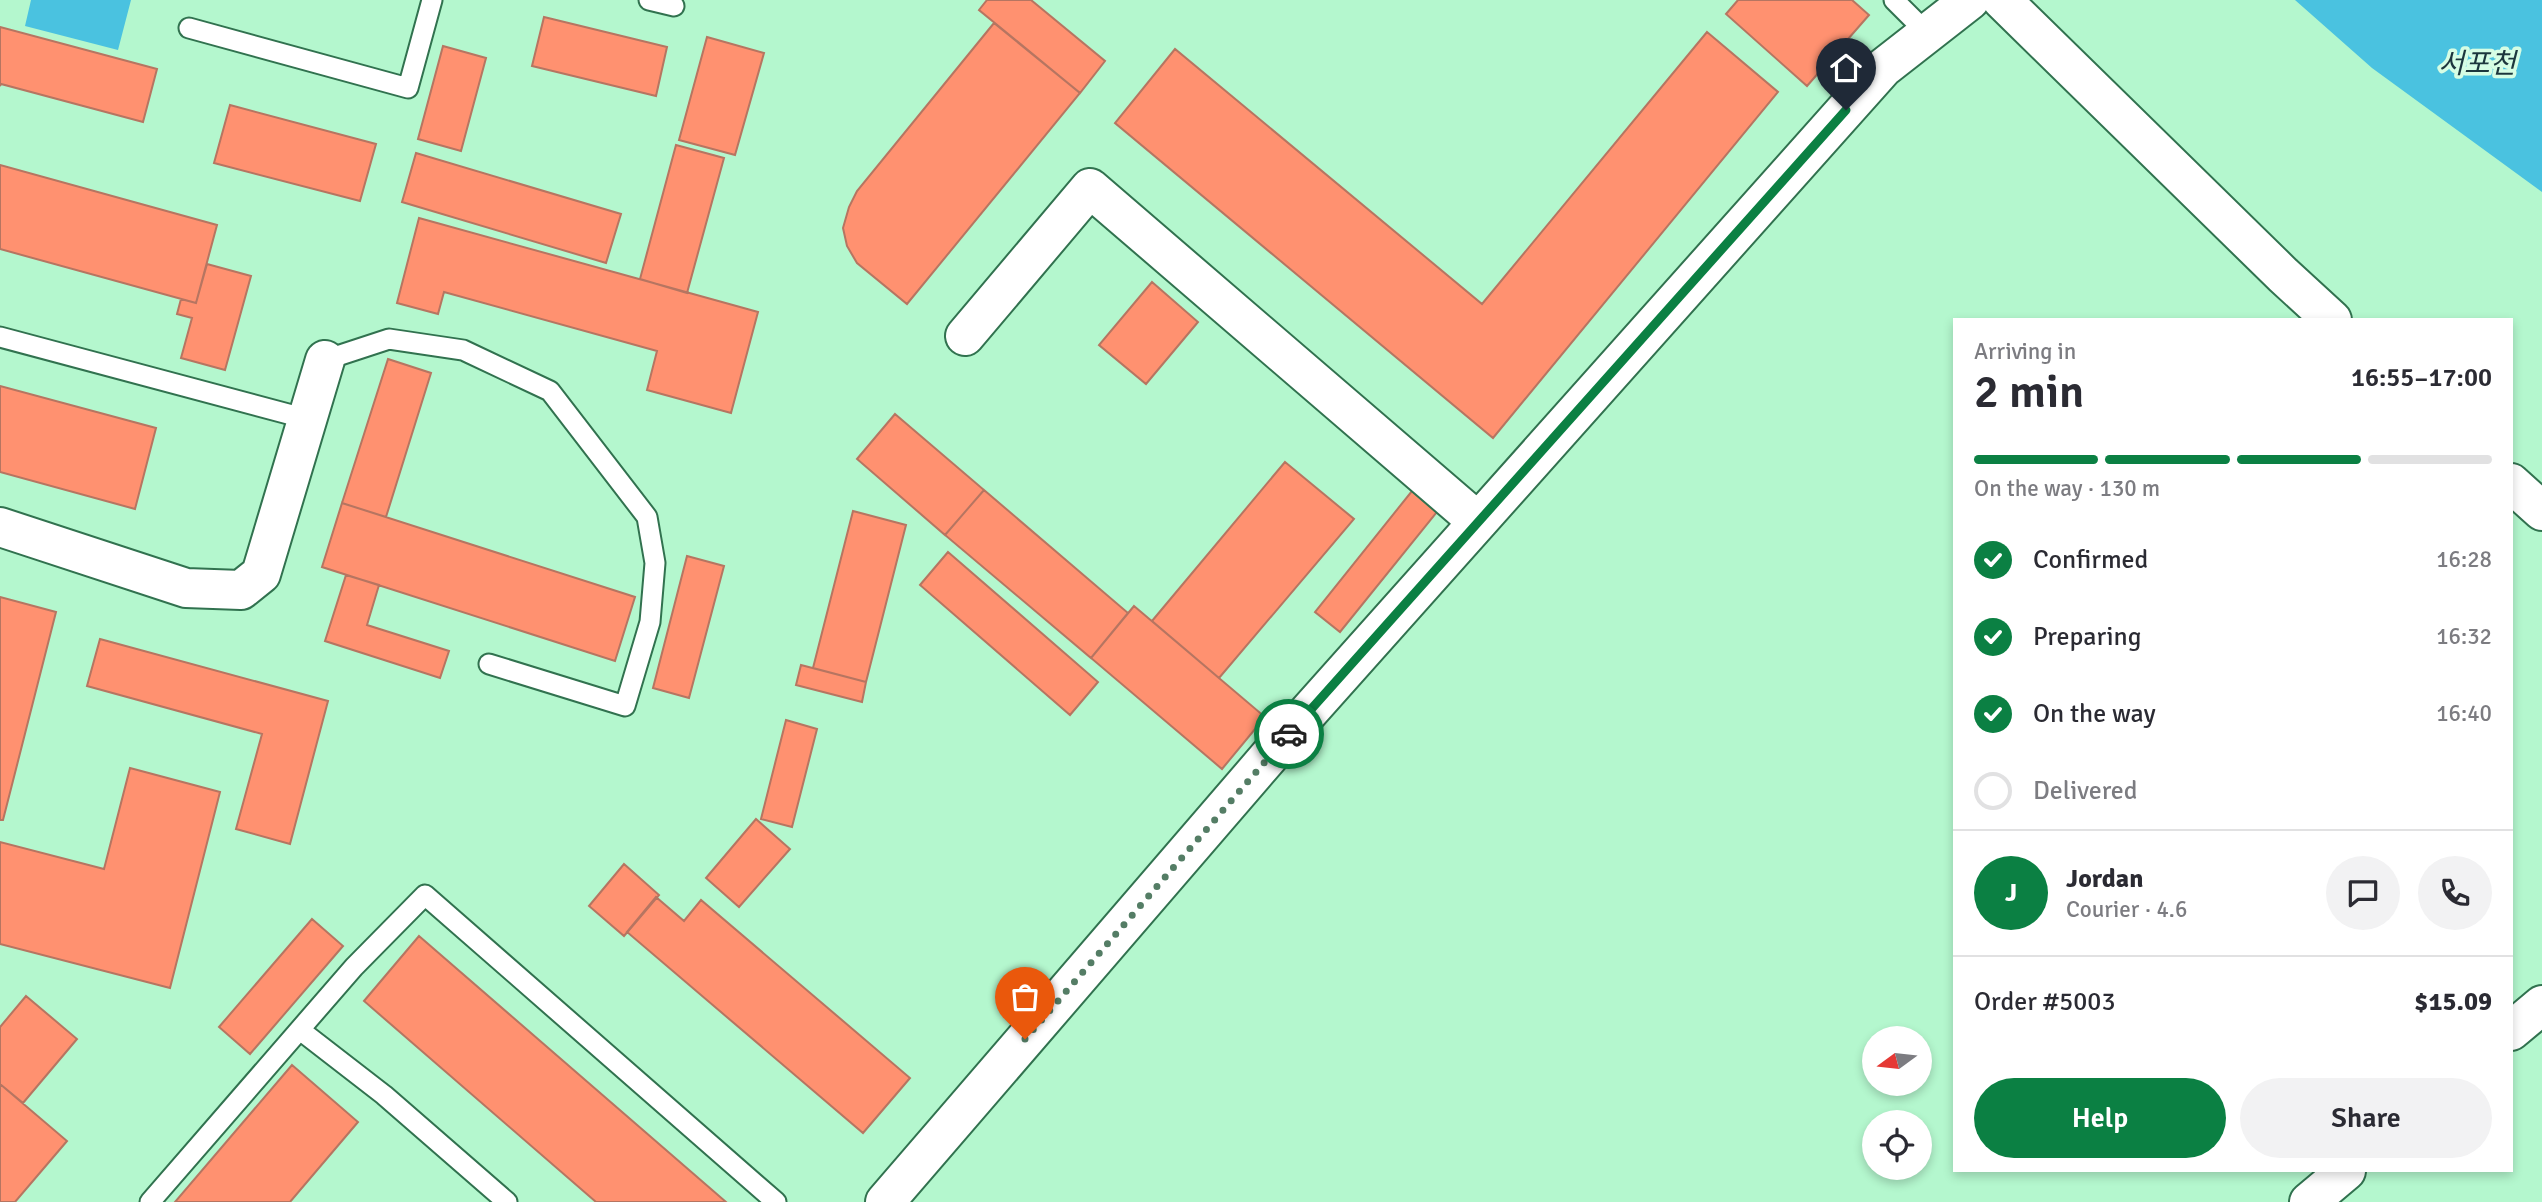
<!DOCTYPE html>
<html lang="en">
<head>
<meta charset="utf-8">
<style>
	:root { --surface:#fff; --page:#f2f2f3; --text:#2b2b33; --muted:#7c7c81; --line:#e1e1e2; --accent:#0b8043 }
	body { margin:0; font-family:Signika,"Noto Sans KR",sans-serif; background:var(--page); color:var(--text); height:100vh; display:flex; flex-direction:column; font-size:26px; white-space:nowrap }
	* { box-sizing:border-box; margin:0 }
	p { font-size:23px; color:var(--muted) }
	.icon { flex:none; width:38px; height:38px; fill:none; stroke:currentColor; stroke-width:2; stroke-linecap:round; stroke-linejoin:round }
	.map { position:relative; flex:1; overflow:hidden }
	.panel { position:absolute; left:1953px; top:318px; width:560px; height:854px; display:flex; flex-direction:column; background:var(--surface); border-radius:0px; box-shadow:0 4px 10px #0003 }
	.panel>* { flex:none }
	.needle { width:46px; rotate:255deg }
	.tools { position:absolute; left:1862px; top:1026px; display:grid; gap:14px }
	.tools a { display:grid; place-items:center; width:70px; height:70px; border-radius:50%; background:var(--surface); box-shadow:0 4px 10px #0003; font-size:35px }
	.pin { position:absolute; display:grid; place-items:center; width:60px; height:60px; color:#fff; margin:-72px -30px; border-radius:50% 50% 50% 0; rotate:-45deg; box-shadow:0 0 7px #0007 }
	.pin .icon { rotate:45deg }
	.courier { position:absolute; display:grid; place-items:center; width:70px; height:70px; margin:-35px; border:5px solid #0b8043; border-radius:50%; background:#fff; color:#222; box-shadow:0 2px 9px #0007 }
	.summary em { font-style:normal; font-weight:600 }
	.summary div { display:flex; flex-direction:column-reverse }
	.summary { display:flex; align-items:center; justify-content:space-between; height:119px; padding:0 21px }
	h1 { font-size:46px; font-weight:600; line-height:52px }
	.bar { display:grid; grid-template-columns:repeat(4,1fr); gap:10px 7px; align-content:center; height:84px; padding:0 21px }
	.bar i { height:9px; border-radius:5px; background:var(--line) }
	.bar .on { background:var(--accent) }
	.bar p { grid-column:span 4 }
	.line { display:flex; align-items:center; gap:18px; padding:0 21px; border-top:2px solid var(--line) }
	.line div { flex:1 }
	.round { display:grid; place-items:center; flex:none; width:74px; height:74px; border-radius:37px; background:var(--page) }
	ol { padding:0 21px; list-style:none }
	li { display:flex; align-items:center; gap:21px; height:77px }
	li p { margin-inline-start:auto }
	li .icon { padding:7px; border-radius:50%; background:var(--accent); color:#fff; stroke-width:4 }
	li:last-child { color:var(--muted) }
	li i { width:38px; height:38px; border:4px solid var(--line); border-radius:50% }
	.primary-button { display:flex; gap:14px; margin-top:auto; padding:14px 21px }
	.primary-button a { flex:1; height:80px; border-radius:42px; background:var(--accent); color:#fff; font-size:28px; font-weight:600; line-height:80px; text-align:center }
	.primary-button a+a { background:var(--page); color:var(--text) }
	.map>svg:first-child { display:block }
	.water { fill:#4ac2e0 }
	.building { fill:#ff9170; stroke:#b67561; stroke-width:2 }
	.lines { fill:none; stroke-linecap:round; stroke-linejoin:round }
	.service-casing { stroke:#31724f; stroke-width:23 }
	.minor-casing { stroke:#31724f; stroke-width:42 }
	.tertiary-casing { stroke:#31724f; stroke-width:42 }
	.secondary-casing { stroke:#31724f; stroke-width:42 }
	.service { stroke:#fff; stroke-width:19 }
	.minor { stroke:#fff; stroke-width:38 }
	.tertiary { stroke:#fff; stroke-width:38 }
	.secondary { stroke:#fff; stroke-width:38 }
	.done { stroke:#547d65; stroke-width:7; stroke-dasharray:0 12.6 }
	.route { stroke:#0b8043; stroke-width:9 }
	.labels { text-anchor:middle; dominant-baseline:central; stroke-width:7; stroke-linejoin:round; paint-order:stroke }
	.water-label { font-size:28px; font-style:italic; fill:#1c363d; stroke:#d6fde4 }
</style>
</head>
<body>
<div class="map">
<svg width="2542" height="1202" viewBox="0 0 2542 1202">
	<rect width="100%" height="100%" fill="#b4f7ce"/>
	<path class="water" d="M31,0h100l-13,50 -93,-24z
		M2295,0h247v192l-170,-124z"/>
	<path class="building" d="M987,0h44l74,61 -25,32 -101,-83z
		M1738,0h114l17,15 -62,71 -81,-72z
		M544,17l123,30 -11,49 -124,-30z
		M994,23l86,70 -173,211 -50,-41 -10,-17 -4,-18 6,-21 8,-16z
		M0,27l157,42 -14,53 -142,-38 -1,2z
		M1707,32l71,60 -285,346 -378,-315 60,-74 307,255z
		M707,37l57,16 -29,102 -56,-15z
		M443,46l43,12 -25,93 -43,-12z
		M230,105l146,39 -16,57 -146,-38z
		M676,145l48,13 -37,135 -47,-14z
		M416,153l205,61 -15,49 -204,-61z
		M0,165l217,60 -21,78 -196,-54z
		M419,218l339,94 -27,101 -84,-23 10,-39 -213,-59 -6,22 -41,-11z
		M207,264l44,12 -26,94 -44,-12 11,-40 -15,-4 4,-15 15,4z
		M1152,282l46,40 -52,62 -47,-39z
		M388,359l43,14 -45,144 -44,-14z
		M0,386l156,42 -21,81 -135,-37z
		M895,414l89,76 -39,45 -88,-76z
		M1285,462l69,57 -135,159 -67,-57z
		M984,490l144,123 -37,45 -146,-123z
		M1412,491l25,21 -97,120 -25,-20z
		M342,503l293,94 -20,64 -293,-94z
		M853,511l53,14 -40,157 -53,-14z
		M948,552l150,130 -28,33 -150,-130z
		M687,556l37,10 -35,132 -36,-10z
		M346,575l33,10 -12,40 82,26 -9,27 -115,-37z
		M0,597l56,15 -53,208h-3z
		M1134,606l131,111 -43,52 -131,-111z
		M100,639l228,62 -38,143 -54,-15 26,-95 -175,-48z
		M801,665l65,17 -4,20 -66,-17z
		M786,720l31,9 -25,98 -31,-8z
		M130,768l90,24 -50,196 -170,-44v-102l104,27z
		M756,819l34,30 -51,58 -33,-29z
		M624,864l35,31 -35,41 -35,-30z
		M656,897l28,24 17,-21 209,178 -47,55 -236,-201z
		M312,919l31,27 -93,108 -31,-27z
		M419,936l307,266h-130l-232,-201z
		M26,996l51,43 -54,64 -23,-19v-57z
		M292,1065l66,57 -68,80h-115z
		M0,1084l67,57 -52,61h-15z"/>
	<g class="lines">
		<g class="service-casing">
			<path id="service" d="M649,0l25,6
				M1894,0l32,32
				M189,28l219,60 24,-88
				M0,337l307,82
				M325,360l64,-21 74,11 87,41 97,126 8,46 -5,59 -25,84 -136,-42
				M300,1030l84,65 123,107
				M150,1202l204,-235 71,-72 351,307"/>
		</g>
		<g class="minor-casing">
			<path id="minor" d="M965,336l125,-148 387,333
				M0,527l186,61 55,2 20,-16 64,-214
				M885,1202l386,-448 612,-686 87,-68"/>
		</g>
		<g class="tertiary-casing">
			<path id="tertiary" d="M2002,0l281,275 49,45
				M2511,483l31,28"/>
		</g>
		<g class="secondary-casing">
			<path id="secondary" d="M2511,1031l31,-26
				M2309,1202l37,-31"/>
		</g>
		<use href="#service" class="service"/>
		<use href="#minor" class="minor"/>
		<use href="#tertiary" class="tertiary"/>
		<use href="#secondary" class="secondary"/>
	</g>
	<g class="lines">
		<path class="done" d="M1025,1039l264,-305"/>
		<path class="route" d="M1289,734l557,-624"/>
	</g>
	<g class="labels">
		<g class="water-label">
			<text x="2477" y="64">서포천</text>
		</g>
	</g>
</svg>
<div class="tools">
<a><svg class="needle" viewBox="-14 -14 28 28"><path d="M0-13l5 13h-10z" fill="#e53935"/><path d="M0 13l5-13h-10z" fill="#7c7c81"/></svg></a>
<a><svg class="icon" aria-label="locate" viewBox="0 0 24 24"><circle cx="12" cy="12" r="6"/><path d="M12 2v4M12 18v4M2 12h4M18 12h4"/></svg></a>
</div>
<div class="pin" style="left:1025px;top:1039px;background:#ea580c"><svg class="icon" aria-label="bag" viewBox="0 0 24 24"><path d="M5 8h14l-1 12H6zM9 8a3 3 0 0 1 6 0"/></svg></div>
<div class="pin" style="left:1846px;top:110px;background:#1f2937"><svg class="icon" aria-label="home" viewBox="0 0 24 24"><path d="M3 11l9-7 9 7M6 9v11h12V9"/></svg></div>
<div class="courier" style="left:1289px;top:734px"><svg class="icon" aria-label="car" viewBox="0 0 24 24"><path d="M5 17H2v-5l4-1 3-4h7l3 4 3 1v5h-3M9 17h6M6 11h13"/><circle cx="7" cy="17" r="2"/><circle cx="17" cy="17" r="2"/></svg></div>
<section class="panel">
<div class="summary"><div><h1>2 min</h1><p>Arriving in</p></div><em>16:55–17:00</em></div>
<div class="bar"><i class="on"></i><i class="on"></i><i class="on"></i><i></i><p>On the way · 130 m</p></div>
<ol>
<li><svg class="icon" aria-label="check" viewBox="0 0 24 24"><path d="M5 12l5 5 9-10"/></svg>Confirmed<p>16:28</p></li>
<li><svg class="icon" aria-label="check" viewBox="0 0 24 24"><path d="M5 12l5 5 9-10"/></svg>Preparing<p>16:32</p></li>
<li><svg class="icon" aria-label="check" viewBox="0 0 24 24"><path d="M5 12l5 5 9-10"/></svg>On the way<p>16:40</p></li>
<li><i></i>Delivered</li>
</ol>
<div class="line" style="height:126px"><b class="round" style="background:var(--accent);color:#fff">J</b><div><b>Jordan</b><p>Courier · 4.6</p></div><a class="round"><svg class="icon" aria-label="chat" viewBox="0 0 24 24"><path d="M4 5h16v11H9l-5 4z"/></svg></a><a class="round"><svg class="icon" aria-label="phone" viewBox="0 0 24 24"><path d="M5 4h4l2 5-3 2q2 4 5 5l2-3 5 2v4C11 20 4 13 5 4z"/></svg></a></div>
<div class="line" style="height:91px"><div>Order #5003</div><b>$15.09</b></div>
<div class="primary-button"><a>Help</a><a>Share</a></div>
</section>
</div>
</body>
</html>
